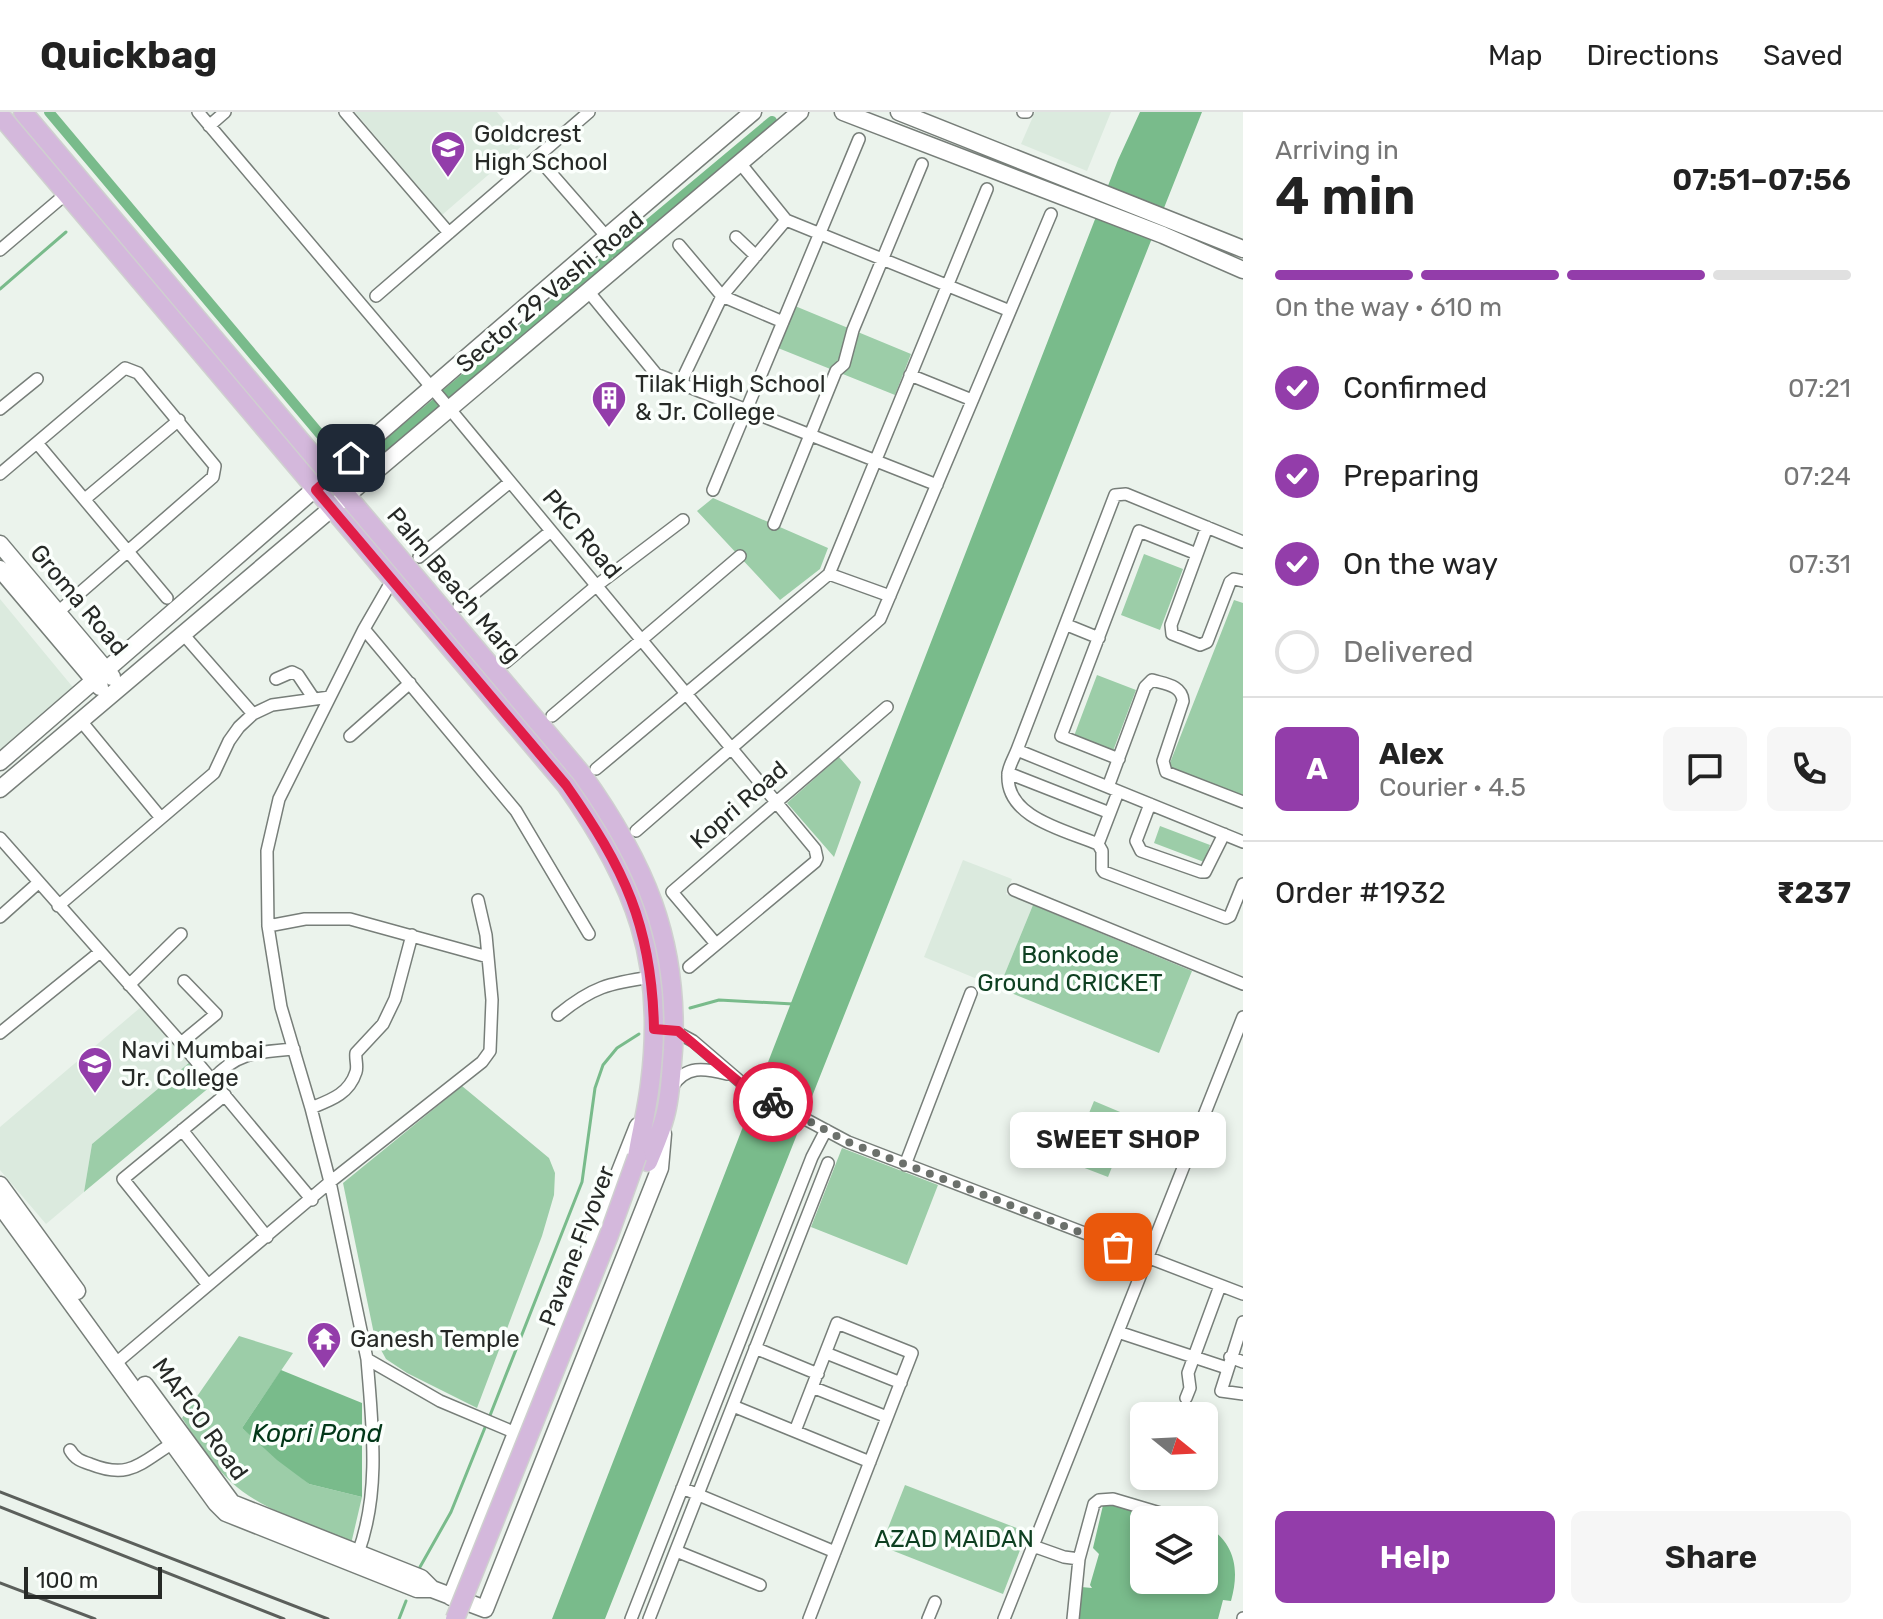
<!DOCTYPE html>
<html lang="en">
<head>
<meta charset="utf-8">
<style>
	:root { --surface:#fff; --page:#f6f6f6; --text:#222; --muted:#767676; --line:#e0e0e0; --accent:#933daa }
	body { margin:0; font-family:Rubik,sans-serif; background:var(--page); color:var(--text); height:100vh; display:flex; flex-direction:column; font-size:30px; white-space:nowrap }
	* { box-sizing:border-box; margin:0 }
	p { font-size:26px; color:var(--muted) }
	.icon { flex:none; width:44px; height:44px; fill:none; stroke:currentColor; stroke-width:2; stroke-linecap:round; stroke-linejoin:round }
	.map { position:relative; flex:1; overflow:hidden }
	.sheet { display:flex; flex-direction:column; background:var(--surface); width:640px }
	.sheet>* { flex:none }
	.needle { width:52px; rotate:108deg }
	.tools { position:absolute; left:1130px; top:1290px; display:grid; gap:16px }
	.tools a { display:grid; place-items:center; width:88px; height:88px; border-radius:12px; background:var(--surface); box-shadow:0 4px 12px #0003; font-size:40px }
	.scale { position:absolute; left:24px; bottom:20px; width:138px; box-sizing:border-box; padding-left:8px; border:4px solid #262926; border-top:0; font-size:22px; line-height:28px; white-space:nowrap; color:#262926; -webkit-text-stroke:6px #fbfffc; paint-order:stroke }
	.pin { position:absolute; display:grid; place-items:center; width:68px; height:68px; color:#fff; margin:-34px; border-radius:16px; box-shadow:0 4px 12px #0006 }
	.courier { position:absolute; display:grid; place-items:center; width:80px; height:80px; margin:-40px; border:6px solid #e11d48; border-radius:50%; background:#fff; color:#222; box-shadow:0 2px 10px #0007 }
	.bubble { position:absolute; height:56px; border-radius:12px; background:var(--surface); box-shadow:0 4px 12px #0003; font-size:26px; font-weight:600; line-height:56px; text-align:center }
	.summary em { font-style:normal; font-weight:600 }
	.summary div { display:flex; flex-direction:column-reverse }
	.summary { display:flex; align-items:center; justify-content:space-between; height:136px; padding:0 32px }
	h1 { font-size:52px; font-weight:600; line-height:60px }
	.bar { display:grid; grid-template-columns:repeat(4,1fr); gap:12px 8px; align-content:center; height:96px; padding:0 32px }
	.bar i { height:10px; border-radius:6px; background:var(--line) }
	.bar .on { background:var(--accent) }
	.bar p { grid-column:span 4 }
	.line { display:flex; align-items:center; gap:20px; padding:0 32px; border-top:2px solid var(--line) }
	.line div { flex:1 }
	.round { display:grid; place-items:center; flex:none; width:84px; height:84px; border-radius:12px; background:var(--page) }
	ol { padding:0 32px; list-style:none }
	li { display:flex; align-items:center; gap:24px; height:88px }
	li p { margin-inline-start:auto }
	li .icon { padding:8px; border-radius:50%; background:var(--accent); color:#fff; stroke-width:4 }
	li:last-child { color:var(--muted) }
	li i { width:44px; height:44px; border:4px solid var(--line); border-radius:50% }
	.primary-button { display:flex; gap:16px; margin-top:auto; padding:16px 32px }
	.primary-button a { flex:1; height:92px; border-radius:12px; background:var(--accent); color:#fff; font-size:32px; font-weight:600; line-height:92px; text-align:center }
	.primary-button a+a { background:var(--page); color:var(--text) }
	header { display:flex; align-items:center; gap:48px; box-sizing:border-box; height:112px; padding:0 40px; background:var(--surface); border-bottom:2px solid var(--line) }
	header strong { font-size:38px }
	nav { display:flex; gap:44px; margin-inline-start:auto; font-size:28px }
	main { display:flex; flex:1; min-height:0 }
	.map>svg:first-child { display:block }
	.built { fill:#dbeade }
	.green { fill:#9ccda8 }
	.water { fill:#79bb8b }
	.lines { fill:none; stroke-linecap:round; stroke-linejoin:round }
	.stream { stroke:#79bb8b; stroke-width:3 }
	.canal { stroke:#79bb8b; stroke-width:10 }
	.minor-casing { stroke:#777e79; stroke-width:14 }
	.secondary-casing { stroke:#777e79; stroke-width:19 }
	.primary-casing { stroke:#cfd0cf; stroke-width:21 }
	.minor { stroke:#fff; stroke-width:11 }
	.secondary { stroke:#fff; stroke-width:16 }
	.primary { stroke:#d4b8dc; stroke-width:18 }
	.rail { stroke:#5b5f5b; stroke-width:3 }
	.primary-bridge-casing { stroke:#cfd0cf; stroke-width:21; stroke-linecap:butt }
	.primary-bridge { stroke:#d4b8dc; stroke-width:18 }
	.done { stroke:#6b706b; stroke-width:8; stroke-dasharray:0 14.4 }
	.route { stroke:#e11d48; stroke-width:10 }
	.labels { text-anchor:middle; dominant-baseline:central; stroke-width:7; stroke-linejoin:round; paint-order:stroke }
	.poi-label { font-size:24px; fill:#262926; stroke:#fbfffc; text-anchor:start }
	.street-label { font-size:24px; fill:#262926; stroke:#fbfffc }
	.park-label { font-size:24px; fill:#0e4021; stroke:#fbfffc }
	.water-label { font-size:26px; font-style:italic; fill:#023718; stroke:#fbfffc }
</style>
</head>
<body>
<header>
<strong>Quickbag</strong>
<nav><a>Map</a><a>Directions</a><a>Saved</a></nav>
</header>
<main>
<div class="map">
<svg width="1243" height="1507" viewBox="0 0 1243 1507">
	<rect width="100%" height="100%" fill="#ebf3ec"/>
	<path class="built" d="M355,0h142l27,32 -82,71z
		M1035,0h76l-24,59 -66,-27z
		M0,487l76,92 -76,64z
		M963,748l49,19 -6,15 27,11 -34,83 -75,-31z
		M141,895l49,55 -98,82 -8,48 -38,32 -46,-54v-43z"/>
	<path class="green" d="M795,194l116,48 -16,41 -117,-47z
		M713,386l115,50 -8,21 -40,31 -83,-89z
		M1144,442l39,15 -23,61 -39,-15z
		M1234,488l9,3v200l-77,-30z
		M1097,563l39,15 -23,61 -39,-15z
		M839,645l22,25 -27,75 -47,-54z
		M1160,714l50,19 -6,17 -50,-19z
		M1033,793l159,66 -33,82 -160,-65z
		M190,950l21,24 -127,106 8,-48z
		M462,974l87,72 6,15 -1,22 -12,41 -65,172 -70,-35 -21,-14 -11,-20 -32,-156z
		M1094,989l38,16 -24,60 -39,-15z
		M842,1036l96,37 -31,80 -96,-38z
		M239,1224l54,17 -51,75 67,56 53,13 -11,47c-36,-16 -91,-35 -120,-62 -20,-19 -34,-41 -49,-64z
		M905,1373l122,47 -24,62 -122,-48z"/>
	<path class="water" d="M1140,0h62l-597,1507h-53l566,-1459z
		M281,1258l81,33v94l-53,-13 -32,-24 -35,-32z
		M1104,1389l68,10 23,9h-51v60h60v-56c31,18 36,45 27,77l-8,-1 -5,19h-141l4,-32 11,1 -2,-3 9,-31 -6,-6z"/>
	<g class="lines">
		<path class="stream" d="M0,177l66,-57
			M690,896l29,-8 74,4
			M489,1306l93,-236 13,-94 8,-23 14,-17 22,-14
			M420,1455l31,-55 35,-87
			M399,1507l7,-18"/>
		<path class="canal" d="M49,0l291,346
			M614,141l158,-132
			M446,282l161,-135
			M353,361l82,-69"/>
		<g class="minor-casing">
			<path id="minor" d="M198,0l251,296 366,441 2,9 -2,4 -126,105
				M345,0l104,121
				M1023,0h4
				M209,14l16,-14
				M537,45l69,79
				M740,51l46,57 224,91
				M736,125l20,19
				M679,133l43,51 61,26
				M0,138l67,-57
				M588,179l68,83 281,111
				M376,184l213,-184
				M910,263l62,25
				M680,272l42,-88 64,-76
				M0,297l37,-30
				M37,331l130,155
				M0,362l125,-106 13,5 77,93 -2,11 -155,135
				M713,378l146,-351
				M85,387l94,-79
				M774,412l62,-153 8,-7 9,-34 69,-166
				M1207,415l-36,98 1,9 28,11 7,-3 23,-60 4,-3 9,2
				M1243,430l-117,-48 -11,1 -98,255 226,92
				M419,445l91,-75
				M829,462l61,22
				M394,465l-30,52 -85,170 -12,52 1,75 13,81 30,101 19,74 37,177 73,42 76,32
				M459,494l92,-75
				M1067,513l32,13
				M364,517l152,182 73,123
				M183,522l70,80
				M506,550l90,-76 87,-66
				M276,567l16,-7 6,3 16,24
				M552,604l188,-160
				M81,609l80,97
				M350,624l60,-53
				M1017,638c-3,8 -9,17 -9,25 -2,43 57,55 90,69l4,7v18l2,3 122,46 4,-2 13,-32
				M1119,647l-58,-23 78,-205 58,23
				M596,657l233,-195 158,-385
				M1008,661l102,40
				M1108,675l37,-100 7,-7c13,4 30,5 31,21l-20,60 3,11 77,30
				M1150,692l-14,37 5,10 60,21h4l19,-38
				M636,719l244,-212 171,-405
				M0,726l181,205 131,157
				M1098,732l20,-52
				M1014,778l229,94
				M58,794l156,-133 15,-32 10,-14 14,-13 19,-9 58,-8
				M0,805l38,-34
				M268,814l37,-7h45l138,38
				M716,832l-44,-52 215,-185
				M129,873l52,-51
				M558,903c34,-28 51,-32 94,-38
				M671,917l22,12 56,48 99,53 395,152
				M0,921l100,-81
				M181,931l35,-29 -32,-33
				M212,968c25,-28 46,-28 82,-31
				M672,975c14,-22 32,-19 55,-13
				M311,996c20,-8 38,-14 45,-36 2,-6 -1,-13 0,-19l27,-29 12,-25 17,-64
				M182,1018l85,107
				M905,1053l66,-172
				M208,1173l-85,-106 102,-84
				M1243,1210l-22,69 22,3
				M1118,1220l109,36
				M755,1236l63,26
				M826,1241l75,30
				M1230,1245l13,5
				M116,1251l214,-181 152,-120 8,-11 2,-51 -6,-65 -8,-35
				M812,1275l75,30
				M1186,1286l4,-10 -2,-15 32,-87
				M733,1294l137,56
				M795,1319l42,-108 75,30 -103,266
				M70,1338c5,9 11,11 20,14 40,16 50,-1 83,-21
				M682,1376l153,64
				M1033,1434l31,11 15,2
				M676,1439l84,34
				M358,1441c23,-62 14,-129 9,-194
				M631,1507l181,-462 14,-27
				M649,1507l179,-456
				M928,1507l7,-17
				M1004,1507l239,-602
				M1073,1507l6,-60 15,-55 5,-4 14,-1 64,19
				M1243,1507v-1"/>
		</g>
		<g class="secondary-casing">
			<path id="secondary" d="M843,0l320,123 80,35
				M899,0l344,137
				M0,432l112,133
				M0,457l100,118
				M0,650c251,-217 500,-436 753,-650
				M0,677l800,-677
				M0,1073l77,106
				M0,1093l216,298 10,10 191,76h15l53,20 175,-441 3,-34
				M145,1273l87,118 189,75 11,11
				M451,1485l187,-471"/>
		</g>
		<g class="primary-casing">
			<path id="primary" d="M23,0l558,661c63,88 98,166 92,277 -2,22 -2,44 -8,66 -4,16 -11,31 -17,46
				M0,3l566,670c69,98 100,177 84,299 -3,25 -9,49 -13,73"/>
		</g>
		<use href="#minor" class="minor"/>
		<use href="#secondary" class="secondary"/>
		<use href="#primary" class="primary"/>
		<path class="rail" d="M0,1380l328,127
			M0,1395l284,112
			M0,1471l95,36"/>
		<g class="primary-bridge-casing">
			<path id="primary-bridge" d="M455,1507l154,-384 28,-78"/>
		</g>
		<use href="#primary-bridge" class="primary-bridge"/>
	</g>
	<g class="lines">
		<path class="done" d="M773,990l75,40 270,105"/>
		<path class="route" d="M351,346l-35,32 250,295c58,83 86,140 88,244l24,2 62,52 33,19"/>
	</g>
	<defs>
		<g id="school-pin" transform="scale(1.8)"><path d="M0 17L-7.5 6A9.5 9.5 0 1 1 7.5 6Z" fill="#933daa" stroke="#fbfffc"/><path d="M0-5L7-2L0 1L-7-2ZM-4 1L0 2.5L4 1V4Q0 6-4 4Z" fill="#fff"/></g>
		<g id="building-pin" transform="scale(1.8)"><path d="M0 17L-7.5 6A9.5 9.5 0 1 1 7.5 6Z" fill="#933daa" stroke="#fbfffc"/><path d="M-4-6H4V6H1V3H-1V6H-4ZM-2.5-4.3h1.7v1.8h-1.7ZM.8-4.3h1.7v1.8H.8ZM-2.5-1h1.7V.8h-1.7ZM.8-1h1.7V.8H.8Z" fill="#fff"/></g>
		<g id="university-pin" transform="scale(1.8)"><path d="M0 17L-7.5 6A9.5 9.5 0 1 1 7.5 6Z" fill="#933daa" stroke="#fbfffc"/><path d="M0-5L7-2L0 1L-7-2ZM-4 1L0 2.5L4 1V4Q0 6-4 4Z" fill="#fff"/></g>
		<g id="temple-pin" transform="scale(1.8)"><path d="M0 17L-7.5 6A9.5 9.5 0 1 1 7.5 6Z" fill="#933daa" stroke="#fbfffc"/><path d="M0-6L5-2H3V0L6.5 2.5H4V6H1.5V3h-3V6H-4V2.5H-6.5L-3 0V-2H-5Z" fill="#fff"/></g>
	</defs>
	<g fill-rule="evenodd">
		<use href="#school-pin" x="448" y="36"/>
		<use href="#building-pin" x="609" y="286"/>
		<use href="#university-pin" x="95" y="952"/>
		<use href="#temple-pin" x="324" y="1227"/>
	</g>
	<g class="labels">
		<g class="poi-label">
			<text x="474" y="22">Goldcrest<tspan x="474" dy="28">High School</tspan></text>
			<text x="635" y="272">Tilak High School<tspan x="635" dy="28">&amp; Jr. College</tspan></text>
			<text x="121" y="938">Navi Mumbai<tspan x="121" dy="28">Jr. College</tspan></text>
			<text x="350" y="1227">Ganesh Temple</text>
		</g>
		<g class="street-label">
			<text transform="translate(550 180) rotate(-40)">Sector 29 Vashi Road</text>
			<text transform="translate(582 422) rotate(50)">PKC Road</text>
			<text transform="translate(454 473) rotate(50)">Palm Beach Marg</text>
			<text transform="translate(79 488) rotate(50)">Groma Road</text>
			<text transform="translate(739 693) rotate(-41)">Kopri Road</text>
			<text transform="translate(577 1134) rotate(-69)">Pavane Flyover</text>
			<text transform="translate(200 1307) rotate(54)">MAFCO Road</text>
		</g>
		<g class="park-label">
			<text x="1070" y="843">Bonkode<tspan x="1070" dy="28">Ground CRICKET</tspan></text>
			<text x="954" y="1427">AZAD MAIDAN</text>
		</g>
		<g class="water-label">
			<text x="317" y="1321">Kopri Pond</text>
		</g>
	</g>
</svg>
<div class="tools">
<a><svg class="needle" viewBox="-14 -14 28 28"><path d="M0-13l5 13h-10z" fill="#e53935"/><path d="M0 13l5-13h-10z" fill="#767676"/></svg></a>
<a><svg class="icon" aria-label="layers" viewBox="0 0 24 24"><path d="M12 4l9 5-9 5-9-5zM3 14l9 5 9-5"/></svg></a>
</div>
<div class="scale">100 m</div>
<div class="pin" style="left:1118px;top:1135px;background:#ea580c"><svg class="icon" aria-label="bag" viewBox="0 0 24 24"><path d="M5 8h14l-1 12H6zM9 8a3 3 0 0 1 6 0"/></svg></div>
<div class="pin" style="left:351px;top:346px;background:#1f2937"><svg class="icon" aria-label="home" viewBox="0 0 24 24"><path d="M3 11l9-7 9 7M6 9v11h12V9"/></svg></div>
<div class="courier" style="left:773px;top:990px"><svg class="icon" aria-label="bike" viewBox="0 0 24 24"><circle cx="6" cy="16" r="4"/><circle cx="18" cy="16" r="4"/><path d="M6 16l4-8h5l3 8M10 8l3 8H6M13 5h3"/></svg></div>
<div class="bubble" style="left:1010px;top:1000px;width:216px">SWEET SHOP</div>
</div>
<section class="sheet">
<div class="summary"><div><h1>4 min</h1><p>Arriving in</p></div><em>07:51–07:56</em></div>
<div class="bar"><i class="on"></i><i class="on"></i><i class="on"></i><i></i><p>On the way · 610 m</p></div>
<ol>
<li><svg class="icon" aria-label="check" viewBox="0 0 24 24"><path d="M5 12l5 5 9-10"/></svg>Confirmed<p>07:21</p></li>
<li><svg class="icon" aria-label="check" viewBox="0 0 24 24"><path d="M5 12l5 5 9-10"/></svg>Preparing<p>07:24</p></li>
<li><svg class="icon" aria-label="check" viewBox="0 0 24 24"><path d="M5 12l5 5 9-10"/></svg>On the way<p>07:31</p></li>
<li><i></i>Delivered</li>
</ol>
<div class="line" style="height:144px"><b class="round" style="background:var(--accent);color:#fff">A</b><div><b>Alex</b><p>Courier · 4.5</p></div><a class="round"><svg class="icon" aria-label="chat" viewBox="0 0 24 24"><path d="M4 5h16v11H9l-5 4z"/></svg></a><a class="round"><svg class="icon" aria-label="phone" viewBox="0 0 24 24"><path d="M5 4h4l2 5-3 2q2 4 5 5l2-3 5 2v4C11 20 4 13 5 4z"/></svg></a></div>
<div class="line" style="height:104px"><div>Order #1932</div><b>₹237</b></div>
<div class="primary-button"><a>Help</a><a>Share</a></div>
</section>
</main>
</body>
</html>
